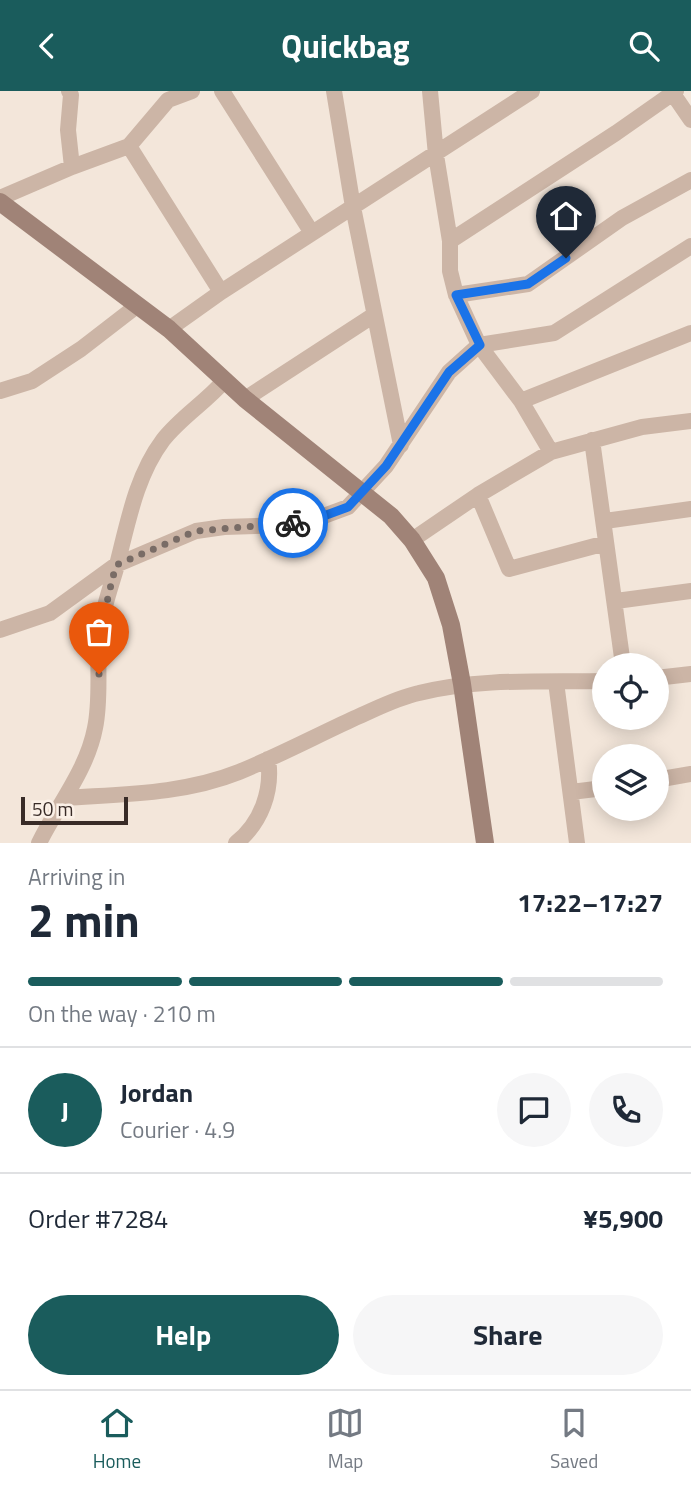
<!DOCTYPE html>
<html lang="en">
<head>
<meta charset="utf-8">
<style>
	:root { --surface:#fff; --page:#f6f6f7; --text:#1f2937; --muted:#747a83; --line:#e0e1e3; --accent:#1a5c5c }
	body { margin:0; font-family:"Titillium Web",sans-serif; background:var(--page); color:var(--text); height:100vh; display:flex; flex-direction:column; font-size:26px; white-space:nowrap }
	* { box-sizing:border-box; margin:0 }
	p { font-size:23px; color:var(--muted) }
	.icon { flex:none; width:38px; height:38px; fill:none; stroke:currentColor; stroke-width:2; stroke-linecap:round; stroke-linejoin:round }
	.map { position:relative; height:752px; overflow:hidden }
	.panel { display:flex; flex-direction:column; background:var(--surface); flex:1 }
	.panel>* { flex:none }
	.tools { position:absolute; left:592px; top:562px; display:grid; gap:14px }
	.tools a { display:grid; place-items:center; width:77px; height:77px; border-radius:50%; background:var(--surface); box-shadow:0 4px 18px #0003; font-size:35px }
	.scale { position:absolute; left:21px; bottom:18px; width:107px; box-sizing:border-box; padding-left:7px; border:4px solid #382b27; border-top:0; font-size:19px; line-height:24px; white-space:nowrap; color:#382b27; -webkit-text-stroke:5px #fbf0e7; paint-order:stroke }
	.pin { position:absolute; display:grid; place-items:center; width:60px; height:60px; color:#fff; margin:-72px -30px; border-radius:50% 50% 50% 0; rotate:-45deg; box-shadow:0 0 7px #0007 }
	.pin .icon { rotate:45deg }
	.courier { position:absolute; display:grid; place-items:center; width:70px; height:70px; margin:-35px; border:5px solid #1a73e8; border-radius:50%; background:#fff; color:#222; box-shadow:0 2px 9px #0007 }
	.headline em { font-style:normal; font-weight:700 }
	.headline div { display:flex; flex-direction:column-reverse }
	.headline { display:flex; align-items:center; justify-content:space-between; height:119px; padding:0 28px }
	h1 { font-size:46px; font-weight:700; line-height:52px }
	.bar { display:grid; grid-template-columns:repeat(4,1fr); gap:10px 7px; align-content:center; height:84px; padding:0 28px }
	.bar i { height:9px; border-radius:5px; background:var(--line) }
	.bar .selected { background:var(--accent) }
	.bar p { grid-column:span 4 }
	.line { display:flex; align-items:center; gap:18px; padding:0 28px; border-top:2px solid var(--line) }
	.line div { flex:1 }
	.round { display:grid; place-items:center; flex:none; width:74px; height:74px; border-radius:37px; background:var(--page) }
	.action { display:flex; gap:14px; margin-top:auto; padding:14px 28px }
	.action a { flex:1; height:80px; border-radius:42px; background:var(--accent); color:#fff; font-size:28px; font-weight:700; line-height:80px; text-align:center }
	.action a+a { background:var(--page); color:var(--text) }
	header { display:flex; justify-content:space-between; align-items:center; height:91px; padding:0 28px; background:var(--accent); color:#fff; font-size:32px; font-weight:700 }
	.tabs { display:flex; justify-content:space-around; align-items:center; height:98px; border-top:2px solid var(--line); background:var(--surface); font-size:19px; color:var(--muted) }
	.tabs a { display:grid; justify-items:center; gap:4px }
	.tabs .selected { color:var(--accent) }
	.map>svg:first-child { display:block }
	.lines { fill:none; stroke-linecap:round; stroke-linejoin:round }
	.street { stroke:#ccb5a6; stroke-width:16 }
	.secondary { stroke:#a08377; stroke-width:18 }
	.done { stroke:#796c66; stroke-width:7; stroke-dasharray:0 12.6 }
	.route { stroke:#1a73e8; stroke-width:9 }
</style>
</head>
<body>
<header><svg class="icon" aria-label="back" viewBox="0 0 24 24"><path d="M15 5l-7 7 7 7"/></svg>Quickbag<svg class="icon" aria-label="search" viewBox="0 0 24 24"><circle cx="10" cy="10" r="6"/><path d="M15 15l6 6"/></svg></header>
<div class="map">
<svg width="691" height="752" viewBox="0 0 691 752">
	<rect width="100%" height="100%" fill="#f3e6da"/>
	<g class="lines">
		<path class="street" d="M69,0l2,4 -3,35 4,37
			M222,0l90,142
			M334,0l19,116 48,238
			M430,0l6,64 14,86v30l6,24 23,50 42,56 30,51
			M671,0l20,29
			M129,55l92,146
			M0,107l72,-31 57,-21 39,-46 24,-9
			M450,150l166,-108 60,-42
			M456,204l72,-11 94,-66 69,-38
			M169,238l52,-37 311,-201
			M0,300l32,-10 49,-32 57,-44
			M245,308l129,-84
			M521,310l170,-68
			M592,349l31,225
			M478,404l31,74 97,-26
			M605,430l86,-12
			M412,449l66,-45 73,-43 91,-25 49,-6
			M616,510l75,-10
			M0,539l50,-17 66,-48 80,-34 28,-4 62,-2 35,-8 27,-10 38,-41 63,-94 30,-27 75,-12 137,-87
			M656,587l35,-4
			M556,591l21,161
			M656,689l35,-6
			M571,701l33,-4
			M66,707c58,-4 118,-4 173,-26 39,-16 77,-36 116,-54 21,-9 41,-20 64,-25 61,-15 122,-11 185,-12
			M39,752c19,-38 48,-73 56,-115 6,-29 2,-57 4,-85 1,-27 11,-53 18,-78 11,-43 19,-89 46,-125 18,-23 43,-38 61,-59
			M236,752c25,-20 37,-52 32,-84"/>
		<path class="secondary" d="M0,111l169,127 76,70 146,117 21,24 24,38 15,47 11,59 23,159"/>
	</g>
	<g class="lines">
		<path class="done" d="M99,583c0,-41 7,-70 17,-109l80,-34 97,-8"/>
		<path class="route" d="M293,432l28,-6 27,-10 38,-41 63,-94 31,-27 -24,-50 72,-11 38,-26"/>
	</g>
</svg>
<div class="tools">
<a><svg class="icon" aria-label="locate" viewBox="0 0 24 24"><circle cx="12" cy="12" r="6"/><path d="M12 2v4M12 18v4M2 12h4M18 12h4"/></svg></a>
<a><svg class="icon" aria-label="layers" viewBox="0 0 24 24"><path d="M12 4l9 5-9 5-9-5zM3 14l9 5 9-5"/></svg></a>
</div>
<div class="scale">50 m</div>
<div class="pin" style="left:99px;top:583px;background:#ea580c"><svg class="icon" aria-label="bag" viewBox="0 0 24 24"><path d="M5 8h14l-1 12H6zM9 8a3 3 0 0 1 6 0"/></svg></div>
<div class="pin" style="left:566px;top:167px;background:#1f2937"><svg class="icon" aria-label="home" viewBox="0 0 24 24"><path d="M3 11l9-7 9 7M6 9v11h12V9"/></svg></div>
<div class="courier" style="left:293px;top:432px"><svg class="icon" aria-label="bike" viewBox="0 0 24 24"><circle cx="6" cy="16" r="4"/><circle cx="18" cy="16" r="4"/><path d="M6 16l4-8h5l3 8M10 8l3 8H6M13 5h3"/></svg></div>
</div>
<section class="panel">
<div class="headline"><div><h1>2 min</h1><p>Arriving in</p></div><em>17:22–17:27</em></div>
<div class="bar"><i class="selected"></i><i class="selected"></i><i class="selected"></i><i></i><p>On the way · 210 m</p></div>
<div class="line" style="height:126px"><b class="round" style="background:var(--accent);color:#fff">J</b><div><b>Jordan</b><p>Courier · 4.9</p></div><a class="round"><svg class="icon" aria-label="chat" viewBox="0 0 24 24"><path d="M4 5h16v11H9l-5 4z"/></svg></a><a class="round"><svg class="icon" aria-label="phone" viewBox="0 0 24 24"><path d="M5 4h4l2 5-3 2q2 4 5 5l2-3 5 2v4C11 20 4 13 5 4z"/></svg></a></div>
<div class="line" style="height:91px"><div>Order #7284</div><b>¥5,900</b></div>
<div class="action"><a>Help</a><a>Share</a></div>
</section>
<nav class="tabs">
<a class="selected"><svg class="icon" aria-label="home" viewBox="0 0 24 24"><path d="M3 11l9-7 9 7M6 9v11h12V9"/></svg>Home</a>
<a><svg class="icon" aria-label="map" viewBox="0 0 24 24"><path d="M3 6l6-2 6 2 6-2v14l-6 2-6-2-6 2zM9 4v14M15 6v14"/></svg>Map</a>
<a><svg class="icon" aria-label="saved" viewBox="0 0 24 24"><path d="M7 4h10v16l-5-4-5 4z"/></svg>Saved</a>
</nav>
</body>
</html>
